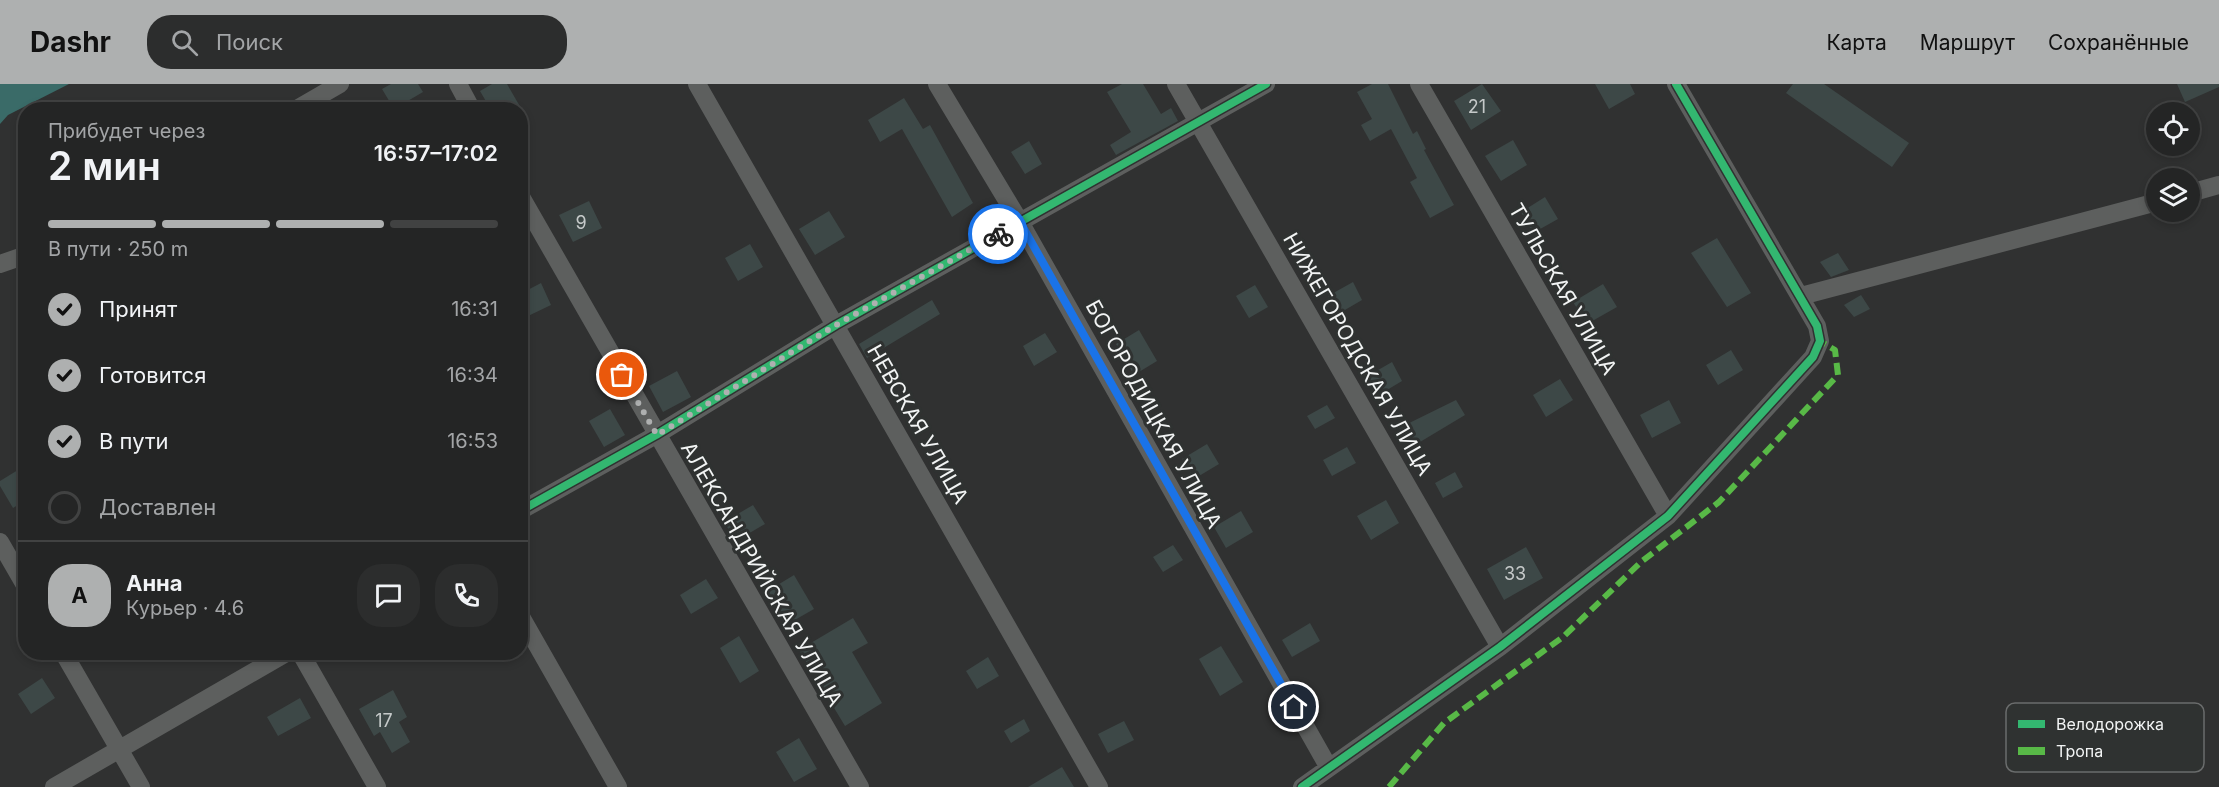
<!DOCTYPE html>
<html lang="ru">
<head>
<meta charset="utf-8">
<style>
	:root { --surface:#242525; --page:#2c2d2d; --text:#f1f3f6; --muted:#a3a5a7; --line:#414242; --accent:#aeb0b0 }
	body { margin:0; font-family:Inter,sans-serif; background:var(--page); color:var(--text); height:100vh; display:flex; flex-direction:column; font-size:22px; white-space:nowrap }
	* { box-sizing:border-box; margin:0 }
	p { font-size:20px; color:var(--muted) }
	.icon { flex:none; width:33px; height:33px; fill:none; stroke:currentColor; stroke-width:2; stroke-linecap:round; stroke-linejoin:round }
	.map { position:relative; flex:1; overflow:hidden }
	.details { position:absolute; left:18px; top:18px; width:510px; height:558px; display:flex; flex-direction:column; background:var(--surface); border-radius:24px; box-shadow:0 3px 9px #0003,0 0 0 2px var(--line) }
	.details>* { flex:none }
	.fabs { position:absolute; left:2146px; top:18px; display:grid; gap:12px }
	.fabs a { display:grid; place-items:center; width:54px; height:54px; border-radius:50%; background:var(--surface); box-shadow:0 3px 9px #0003,0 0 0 2px var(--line); font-size:30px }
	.pin { position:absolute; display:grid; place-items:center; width:51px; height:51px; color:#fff; margin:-26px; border:3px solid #fff; border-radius:50%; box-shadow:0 2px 6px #0007 }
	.courier { position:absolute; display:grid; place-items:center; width:60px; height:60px; margin:-30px; border:4px solid #1a73e8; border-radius:50%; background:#fff; color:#222; box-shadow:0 2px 8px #0007 }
	.overview em { font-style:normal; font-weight:600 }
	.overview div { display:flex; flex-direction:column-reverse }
	.overview { display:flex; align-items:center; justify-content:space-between; height:102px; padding:0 30px }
	h1 { font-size:39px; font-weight:600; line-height:45px }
	.bar { display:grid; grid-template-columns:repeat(4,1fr); gap:9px 6px; align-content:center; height:72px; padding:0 30px }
	.bar i { height:8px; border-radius:4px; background:var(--line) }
	.bar .selected { background:var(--accent) }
	.bar p { grid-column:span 4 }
	.line { display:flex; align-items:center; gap:15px; padding:0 30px; border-top:2px solid var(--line) }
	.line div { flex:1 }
	.round { display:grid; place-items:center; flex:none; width:63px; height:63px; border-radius:24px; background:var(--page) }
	ol { padding:0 30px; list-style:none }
	li { display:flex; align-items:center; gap:18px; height:66px }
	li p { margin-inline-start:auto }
	li .icon { padding:6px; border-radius:50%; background:var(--accent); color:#111; stroke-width:4 }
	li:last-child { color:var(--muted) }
	li i { width:33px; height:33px; border:3px solid var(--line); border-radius:50% }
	header { display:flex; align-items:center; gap:36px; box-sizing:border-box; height:84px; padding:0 30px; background:var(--accent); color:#111 }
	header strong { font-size:28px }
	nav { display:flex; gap:33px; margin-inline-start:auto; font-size:21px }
	.search { width:420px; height:54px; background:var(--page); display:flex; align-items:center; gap:15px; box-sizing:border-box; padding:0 21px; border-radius:24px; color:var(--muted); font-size:22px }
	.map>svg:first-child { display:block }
	.forest { fill:#3a6b68 }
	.building { fill:#3d4847 }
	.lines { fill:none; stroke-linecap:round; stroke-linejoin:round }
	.street { stroke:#5d5f5e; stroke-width:18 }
	.quiet { stroke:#58b947; stroke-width:6; stroke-dasharray:12 6; stroke-linecap:butt }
	.cycleway-casing { stroke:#2f3231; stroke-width:11 }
	.cycleway { stroke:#33b770; stroke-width:8 }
	.done { stroke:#aeb0b0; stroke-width:6; stroke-dasharray:0 10.8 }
	.route { stroke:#1a73e8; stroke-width:8 }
	.labels { text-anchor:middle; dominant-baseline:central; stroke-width:6; stroke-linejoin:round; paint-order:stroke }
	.number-label { font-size:18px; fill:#c5c9c9 }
	.street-label { font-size:21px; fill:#f2f4f4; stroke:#2f3231 }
	.key { fill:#2f3231; stroke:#6a6c6c; stroke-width:1.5 }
	.key-label { font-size:16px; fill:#f2f4f4 }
</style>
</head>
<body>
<header>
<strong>Dashr</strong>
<div class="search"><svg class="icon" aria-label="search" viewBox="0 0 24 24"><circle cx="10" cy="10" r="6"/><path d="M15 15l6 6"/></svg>Поиск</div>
<nav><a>Карта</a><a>Маршрут</a><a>Сохранённые</a></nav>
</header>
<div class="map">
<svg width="2219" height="703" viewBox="0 0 2219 703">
	<rect width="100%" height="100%" fill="#303131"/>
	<path class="forest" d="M0,0h69l-61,31 -8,9z"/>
	<path class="building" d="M391,0h27l5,8 -29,17 -12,-20z
		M492,0h15l15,26h-31l-11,-19z
		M1122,0h21l18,30 10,-6 7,13 -62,34 -6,-10 21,-13 -24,-40z
		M1372,0h16l25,50 4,-3 9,18 -2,1 30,55 -24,13 -20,-36 7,-4 -26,-49 -21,12 -9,-16 11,-6 -15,-27z
		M1482,0l19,27 -30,19 -17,-29z
		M1595,0h35l5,10 -26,15z
		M1793,0h31l85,59 -17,24 -106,-74z
		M2177,0h42v3l-34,15z
		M904,14l19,31 7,-4 43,78 -21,14 -50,-88 -22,13 -12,-22z
		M1513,56l14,25 -26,16 -16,-25z
		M1029,57l13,23 -17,10 -14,-22z
		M1545,113l13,22 -25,14 -12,-21z
		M589,117l13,27 -29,14 -14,-27z
		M829,127l16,26 -30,18 -16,-26z
		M1717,154l34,55 -24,14 -36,-54z
		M750,160l13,23 -25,14 -13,-23z
		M1838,169l11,17 -18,7 -11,-15z
		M1353,198l9,18 -24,14 -10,-18z
		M541,199l10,22 -25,12 -6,-11v-12z
		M1603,200l14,23 -30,17 -14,-22z
		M1255,201l13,22 -19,11 -13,-22z
		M1861,211l9,14 -16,8 -10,-12z
		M932,216l8,14 -73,44 -8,-14z
		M1139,246l18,31 -23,14 -18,-31z
		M1045,249l12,19 -23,14 -11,-20z
		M1731,266l12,20 -25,15 -12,-20z
		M1392,278l10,19 -25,15 -11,-19z
		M677,287l14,26 -28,15 -14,-26z
		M1560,295l13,21 -27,17 -13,-22z
		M1456,316l9,15 -55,33 -11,-20z
		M1669,316l12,23 -29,15 -12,-23z
		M1327,321l8,13 -20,11 -8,-13z
		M610,325l15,26 -21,12 -15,-26z
		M1207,360l12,20 -25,15 -12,-20z
		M1347,363l9,16 -24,13 -9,-16z
		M26,381v35l-13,8 -13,-22v-5z
		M1455,388l8,15 -20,11 -8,-15z
		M1386,416l13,23 -28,17 -14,-24z
		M753,421l12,19 -29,17 -12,-19z
		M1241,427l12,21 -27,16 -12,-21z
		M1173,461l10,15 -20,12 -10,-15z
		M1526,463l17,31 -39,22 -17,-31z
		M794,491l20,34 -28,16 -20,-33z
		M706,495l12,19 -27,16 -11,-19z
		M853,534l15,25 -16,9 30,51 -37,23 -46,-76z
		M1310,539l10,18 -28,16 -10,-17z
		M739,552l20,35 -19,12 -20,-35z
		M1221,562l22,36 -23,14 -21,-37z
		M988,573l11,19 -22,13 -11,-18z
		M42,594l13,20 -24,16 -13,-20z
		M393,606l14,27 -8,5 11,20 -18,11 -12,-21 -6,4 -15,-27z
		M300,614l11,20 -33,18 -11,-19z
		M1024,635l6,12 -19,12 -7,-12z
		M1124,637l10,19 -26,13 -10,-19z
		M799,654l18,31 -23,13 -18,-30z
		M1062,683l12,20h-46z"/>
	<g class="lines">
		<path class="street" d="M458,0l14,26
			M697,0l402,703
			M937,0l83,138 309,546
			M1176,0l324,563
			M1419,0l249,432
			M295,26l45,-26
			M2190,109l29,-8
			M520,111l340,592
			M0,180l26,-9
			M1801,212l356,-94
			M520,427l136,-76 180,-110 430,-241
			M0,458l26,45
			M520,531l98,172
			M63,568l78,135
			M300,568l77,135
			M54,703l234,-135
			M1302,703l198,-140 168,-131 145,-159 7,-16 -3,-15 -141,-242"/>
		<path class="quiet" d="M1389,703l55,-64 119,-86 78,-75 78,-60 119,-127 -3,-25 -15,-9"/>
		<g class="cycleway-casing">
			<path id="cycleway" d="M520,427l136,-76 180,-110 430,-241
				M1302,703l198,-140 168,-131 145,-159 7,-16 -3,-15 -141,-242"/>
		</g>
		<use href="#cycleway" class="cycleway"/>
	</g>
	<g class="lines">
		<path class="done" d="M622,291l35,60 179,-110 162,-91"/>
		<path class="route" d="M998,150l22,-12 274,485"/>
	</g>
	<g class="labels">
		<g class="number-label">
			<text x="1477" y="22">21</text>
			<text x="581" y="138">9</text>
			<text x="1515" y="489">33</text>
			<text x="384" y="636">17</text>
		</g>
		<g class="street-label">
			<text transform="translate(1563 205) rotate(60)">ТУЛЬСКАЯ УЛИЦА</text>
			<text transform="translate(1358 270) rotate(60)">НИЖЕГОРОДСКАЯ УЛИЦА</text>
			<text transform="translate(1154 330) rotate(61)">БОГОРОДИЦКАЯ УЛИЦА</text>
			<text transform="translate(918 340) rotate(60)">НЕВСКАЯ УЛИЦА</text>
			<text transform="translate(762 490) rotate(60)">АЛЕКСАНДРИЙСКАЯ УЛИЦА</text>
		</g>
	</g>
	<rect x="2006" y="619" width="198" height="69" rx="9" class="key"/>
	<rect x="2018" y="636" width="27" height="8" fill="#33b770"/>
	<rect x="2018" y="663" width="27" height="8" fill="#58b947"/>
	<g class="key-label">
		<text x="2056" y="646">Велодорожка</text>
		<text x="2056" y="673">Тропа</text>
	</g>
</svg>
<div class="fabs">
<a><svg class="icon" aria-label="locate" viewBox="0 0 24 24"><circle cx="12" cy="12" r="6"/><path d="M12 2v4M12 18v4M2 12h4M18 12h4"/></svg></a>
<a><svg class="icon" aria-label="layers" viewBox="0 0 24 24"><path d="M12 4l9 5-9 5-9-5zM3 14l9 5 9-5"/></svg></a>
</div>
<div class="pin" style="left:622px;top:291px;background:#ea580c"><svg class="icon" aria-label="bag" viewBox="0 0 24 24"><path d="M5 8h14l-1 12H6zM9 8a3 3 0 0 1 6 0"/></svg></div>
<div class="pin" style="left:1294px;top:623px;background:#1f2937"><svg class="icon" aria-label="home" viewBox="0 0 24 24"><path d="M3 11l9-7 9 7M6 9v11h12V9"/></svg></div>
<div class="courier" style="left:998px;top:150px"><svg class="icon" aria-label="bike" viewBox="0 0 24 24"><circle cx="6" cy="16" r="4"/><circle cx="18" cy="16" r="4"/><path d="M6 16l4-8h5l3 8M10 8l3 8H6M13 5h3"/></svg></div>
<section class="details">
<div class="overview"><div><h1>2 мин</h1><p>Прибудет через</p></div><em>16:57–17:02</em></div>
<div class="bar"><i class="selected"></i><i class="selected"></i><i class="selected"></i><i></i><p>В пути · 250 m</p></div>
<ol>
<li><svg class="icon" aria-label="check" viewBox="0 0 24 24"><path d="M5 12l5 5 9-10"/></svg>Принят<p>16:31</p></li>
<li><svg class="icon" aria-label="check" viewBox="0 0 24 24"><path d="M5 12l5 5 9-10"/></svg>Готовится<p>16:34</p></li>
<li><svg class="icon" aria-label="check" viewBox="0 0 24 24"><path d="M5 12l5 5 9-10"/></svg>В пути<p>16:53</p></li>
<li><i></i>Доставлен</li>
</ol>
<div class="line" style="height:108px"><b class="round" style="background:var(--accent);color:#111">А</b><div><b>Анна</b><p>Курьер · 4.6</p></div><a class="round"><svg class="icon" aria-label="chat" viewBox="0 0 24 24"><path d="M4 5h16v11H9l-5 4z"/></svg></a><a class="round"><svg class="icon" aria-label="phone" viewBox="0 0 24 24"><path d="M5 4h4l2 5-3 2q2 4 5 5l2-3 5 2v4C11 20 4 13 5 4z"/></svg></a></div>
</section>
</div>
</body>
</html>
